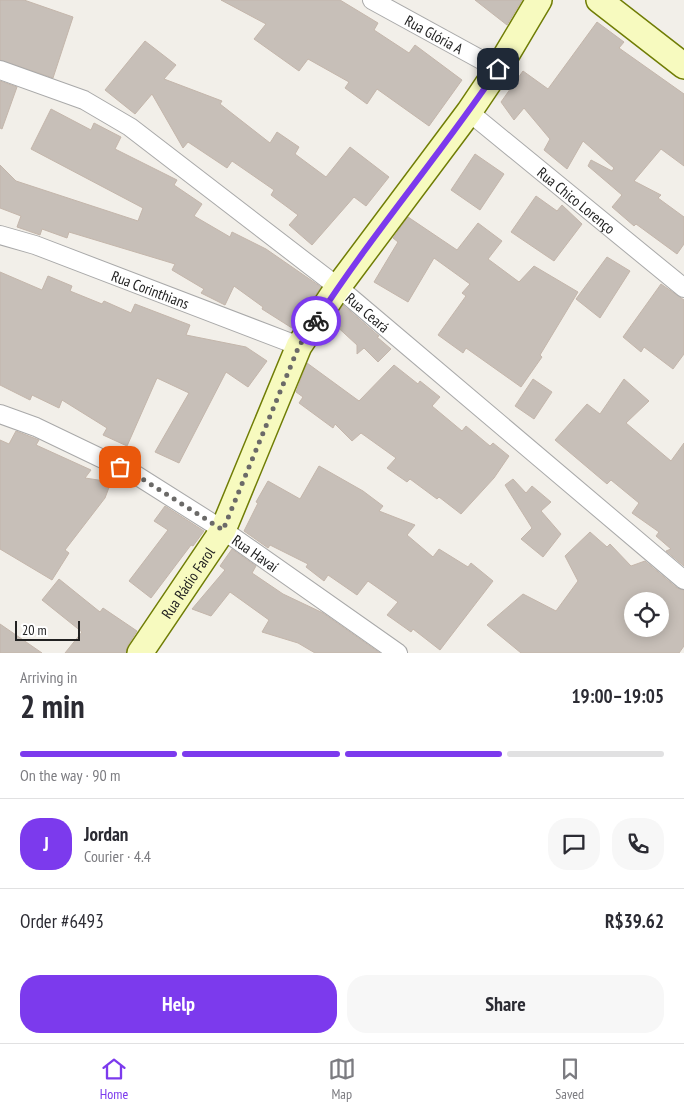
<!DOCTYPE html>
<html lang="en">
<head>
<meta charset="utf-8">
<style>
	:root { --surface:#fff; --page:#f7f7f7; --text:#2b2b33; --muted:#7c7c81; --line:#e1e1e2; --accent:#7c3aed }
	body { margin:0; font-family:"PT Sans Narrow",sans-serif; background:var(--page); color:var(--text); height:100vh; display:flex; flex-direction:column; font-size:19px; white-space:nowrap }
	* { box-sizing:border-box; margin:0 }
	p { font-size:16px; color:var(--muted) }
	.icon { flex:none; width:28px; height:28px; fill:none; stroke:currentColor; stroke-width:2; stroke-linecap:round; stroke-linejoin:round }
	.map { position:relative; height:653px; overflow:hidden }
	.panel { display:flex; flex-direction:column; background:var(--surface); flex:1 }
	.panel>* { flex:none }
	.controls { position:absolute; left:624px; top:592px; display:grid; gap:10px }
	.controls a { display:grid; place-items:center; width:45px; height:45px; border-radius:50%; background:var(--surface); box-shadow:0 2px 12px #0003; font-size:25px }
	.scale { position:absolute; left:15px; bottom:12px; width:65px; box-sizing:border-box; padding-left:5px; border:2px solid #222; border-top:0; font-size:14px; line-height:18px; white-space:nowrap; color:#222; -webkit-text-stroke:4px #fff; paint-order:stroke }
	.pin { position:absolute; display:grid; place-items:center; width:42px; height:42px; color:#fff; margin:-21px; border-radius:10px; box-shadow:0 2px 8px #0006 }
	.courier { position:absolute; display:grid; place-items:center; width:50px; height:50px; margin:-25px; border:4px solid #7c3aed; border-radius:50%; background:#fff; color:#222; box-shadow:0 1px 6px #0007 }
	.headline em { font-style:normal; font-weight:700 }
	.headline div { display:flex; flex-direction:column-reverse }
	.headline { display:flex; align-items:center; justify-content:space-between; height:85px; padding:0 20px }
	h1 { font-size:32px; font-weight:700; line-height:38px }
	.bar { display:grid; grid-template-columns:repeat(4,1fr); gap:8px 5px; align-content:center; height:60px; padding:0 20px }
	.bar i { height:6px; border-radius:4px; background:var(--line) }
	.bar .current { background:var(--accent) }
	.bar p { grid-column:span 4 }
	.line { display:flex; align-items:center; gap:12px; padding:0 20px; border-top:1px solid var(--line) }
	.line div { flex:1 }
	.round { display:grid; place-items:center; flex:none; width:52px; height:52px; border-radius:20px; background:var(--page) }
	.button { display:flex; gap:10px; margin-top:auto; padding:10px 20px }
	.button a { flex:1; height:58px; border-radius:20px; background:var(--accent); color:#fff; font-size:20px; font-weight:700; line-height:58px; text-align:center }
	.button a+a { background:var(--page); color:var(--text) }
	.tabs { display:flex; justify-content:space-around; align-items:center; height:70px; border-top:1px solid var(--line); background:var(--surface); font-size:14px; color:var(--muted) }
	.tabs a { display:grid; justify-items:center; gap:2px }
	.tabs .current { color:var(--accent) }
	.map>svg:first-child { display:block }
	.building { fill:#c7bfb8; stroke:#c4b6ab; fill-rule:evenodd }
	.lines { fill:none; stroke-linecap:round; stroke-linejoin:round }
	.street-casing { stroke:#a9a9a9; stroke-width:20 }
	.secondary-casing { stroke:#707d05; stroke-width:28 }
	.street { stroke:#fff; stroke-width:18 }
	.secondary { stroke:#f7fabf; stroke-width:25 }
	.done { stroke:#6b6a68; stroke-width:5; stroke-dasharray:0 9 }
	.route { stroke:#7c3aed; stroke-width:6 }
	.labels { text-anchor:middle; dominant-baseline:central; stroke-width:4; stroke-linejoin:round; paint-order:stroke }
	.street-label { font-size:15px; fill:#222; stroke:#fff }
</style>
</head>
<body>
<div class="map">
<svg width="684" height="653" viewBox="0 0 684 653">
	<rect width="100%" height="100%" fill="#f2efe9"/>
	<path class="building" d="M0,0h24l49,17 -20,61 -53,-18z
		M221,0h119l38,23 -4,7 35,23 6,-8 47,35 -33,46 -52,-37 -10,15 -22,-16 4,-6 -41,-23 -9,12 -45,-32 12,-15z
		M475,0h47l-15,25z
		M597,22l27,20 -5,6 65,46v72l-23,-17 -27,32 27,14 -3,3 26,19v27l-7,10 -41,-30 -2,2 -22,-19 10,-12 -34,-29 3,-6 21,11 2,-3 -31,-27 -16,28 -23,-19 6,-11 -26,-31 -10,12 -13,-18 22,-31 25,18z
		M145,41l31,24 -12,14 58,22 -2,3 50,39 7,-11 22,15 -4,7 31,23 24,-30 39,30 -23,29 -12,-9 -42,48 -23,-20 9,-10 -27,-20 3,-5 -42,-29 -5,7 -39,-26 -5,6 -31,-54 -17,20 -30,-24z
		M0,81l17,6 -15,42 -2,-1z
		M51,109l40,21 3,-7 27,14 -6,12 62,31 -3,5 28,19 -8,12 36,21 2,-5 34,17 55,38 -11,16 -2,-1 -16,26 -30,-19 1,-2 -29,-21 -9,19 -24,-12 3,-4 -32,-19 3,-6 -106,-32 -2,6 -25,-9 -2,6 -23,-8 4,-11 -21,-8v-43l16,16 122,40 5,-13 -112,-59z
		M475,154l29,20 -24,36 -29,-20z
		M536,196l21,15 5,-6 20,19 -28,37 -43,-29z
		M408,217l49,33 21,-27 24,18 -14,18 31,23 15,-16 44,26 -38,63 2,2 -21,30 -55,-39 -3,5 -25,-18 28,-39 -4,-3 8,-9 -36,-26 -26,44 -34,-20 24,-40 -5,-4z
		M607,257l23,14 -30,47 -24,-19z
		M0,272l42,18 6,-14 24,10 -2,5 32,13 2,-3 27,12 4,-9 55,21 -4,10 60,12 21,14 -19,26 -22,-15 -47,91 -24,-11 34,-59 -32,-15 -30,68 -24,-11 4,-7 -45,-28 -3,8 -27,-13 -2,5 -30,-15z
		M661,284l23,16v54l-11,15 -29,-22 -3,5 -18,-15z
		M343,305l30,26 6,5 -2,1 14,12 -13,13 -14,-14 -7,6v-9l-25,-23z
		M307,363l52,38 35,-36 24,19 2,-3 20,16 -8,9 30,25 4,-5 24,20 3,-3 16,13 -15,22 -33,36 -22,-17 -2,2 -27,-20 -3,3 -20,-14 9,-10 -35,-25 -9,8 -17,-17 -2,4 -34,-25 4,-6 -7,-5z
		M533,379l19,13 -18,27 -19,-13z
		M624,379l25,22 -23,22 45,38 13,-18v123l-18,-15 5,-2 -15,-13 3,-4 -27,-19 7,-10 -28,-23 -4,4 -52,-44 32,-36 13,10z
		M16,431l23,9 -3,5 55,25 -6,8 26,4 -6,16 -40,52 4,3 -17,27 -52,-31v-109l9,4z
		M319,466l44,25 20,15 -4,5 36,14 -8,10 26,22 6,-8 29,18 3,-4 22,18 -53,69 -27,-21 -2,3 -24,-17 11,-13 -30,-21 -11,14 -29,-20 -4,6 -18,-14 2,-3 -38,-19 -2,3 -24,-17 14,-28 -2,-1 12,-21 32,18z
		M513,479l13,14 6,-7 19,16 -10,9 20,23 -18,23 -22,-18 11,-11 -27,-43z
		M165,506l39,25 -11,15 -2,-1 -40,53 -22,-17 39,-51 -14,-9z
		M590,532l17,15 3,-3 21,22 14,-5 32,27 7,2v56l-5,7h-158l-34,-28 36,-31 33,17 22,-30 -13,-25zM632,601h28v28h-28z
		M232,549l24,17 -4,7 31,21 40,19 57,40h-65l-17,-10 -36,-11 7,-12 -39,-28 -19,24 -19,-7 33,-39 -5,-4z
		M59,579l41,33 3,-4 34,23 -9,14 -2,8h-61l17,-21 -40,-32z
		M0,624l42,29h-42z"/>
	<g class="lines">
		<g class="street-casing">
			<g id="street">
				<path id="s1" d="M372,0l126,69"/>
				<path id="s2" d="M0,70l84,30 46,27 208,160 346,293"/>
				<path id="s3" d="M469,112l215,176"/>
				<path id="s4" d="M0,235l35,10 264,101"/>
				<path id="s5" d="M0,414l36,13 100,48 87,55 175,123"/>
			</g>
		</g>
		<g class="secondary-casing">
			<g id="secondary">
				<path d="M599,0l85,66"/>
				<path id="s6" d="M140,653l83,-123 76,-184 39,-59 131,-175 29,-43 41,-69"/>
			</g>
		</g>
		<use href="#street" class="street"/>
		<use href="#secondary" class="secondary"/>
	</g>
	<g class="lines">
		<path class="done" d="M120,467l16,8 87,55 76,-184 17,-25"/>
		<path class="route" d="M316,321c56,-87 124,-166 182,-252"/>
	</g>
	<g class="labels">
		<g class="street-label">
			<text stroke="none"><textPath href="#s1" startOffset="71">Rua Glória A</textPath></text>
			<text stroke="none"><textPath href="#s3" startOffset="139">Rua Chico Lorenço</textPath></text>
			<text stroke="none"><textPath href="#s4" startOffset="160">Rua Corinthians</textPath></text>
			<text stroke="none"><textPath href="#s2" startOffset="444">Rua Ceará</textPath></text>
			<text stroke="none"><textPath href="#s5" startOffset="292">Rua Havaí</textPath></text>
			<text stroke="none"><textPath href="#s6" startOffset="85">Rua Rádio Farol</textPath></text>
		</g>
	</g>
</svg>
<div class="controls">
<a><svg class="icon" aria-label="locate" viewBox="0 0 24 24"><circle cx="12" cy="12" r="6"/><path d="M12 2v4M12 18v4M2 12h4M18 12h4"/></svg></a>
</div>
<div class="scale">20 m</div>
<div class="pin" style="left:120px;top:467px;background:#ea580c"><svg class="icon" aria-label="bag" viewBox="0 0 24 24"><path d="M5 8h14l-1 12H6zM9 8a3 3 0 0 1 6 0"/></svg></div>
<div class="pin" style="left:498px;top:69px;background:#1f2937"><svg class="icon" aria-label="home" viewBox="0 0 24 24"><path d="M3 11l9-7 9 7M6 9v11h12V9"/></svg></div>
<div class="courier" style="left:316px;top:321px"><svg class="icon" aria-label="bike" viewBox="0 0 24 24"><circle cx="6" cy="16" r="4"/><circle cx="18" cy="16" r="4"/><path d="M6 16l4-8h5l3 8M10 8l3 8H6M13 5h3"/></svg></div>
</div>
<section class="panel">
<div class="headline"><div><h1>2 min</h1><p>Arriving in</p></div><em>19:00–19:05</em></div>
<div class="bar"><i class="current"></i><i class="current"></i><i class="current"></i><i></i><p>On the way · 90 m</p></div>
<div class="line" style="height:90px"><b class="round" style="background:var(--accent);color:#fff">J</b><div><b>Jordan</b><p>Courier · 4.4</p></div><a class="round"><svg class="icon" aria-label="chat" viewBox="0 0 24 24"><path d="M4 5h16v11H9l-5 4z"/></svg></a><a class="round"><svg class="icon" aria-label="phone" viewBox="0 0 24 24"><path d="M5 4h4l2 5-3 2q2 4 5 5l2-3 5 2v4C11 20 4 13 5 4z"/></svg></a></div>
<div class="line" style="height:65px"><div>Order #6493</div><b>R$39.62</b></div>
<div class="button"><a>Help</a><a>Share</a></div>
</section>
<nav class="tabs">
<a class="current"><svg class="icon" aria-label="home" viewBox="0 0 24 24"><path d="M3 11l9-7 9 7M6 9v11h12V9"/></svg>Home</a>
<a><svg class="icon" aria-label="map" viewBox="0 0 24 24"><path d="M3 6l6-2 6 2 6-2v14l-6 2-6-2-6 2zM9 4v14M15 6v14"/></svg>Map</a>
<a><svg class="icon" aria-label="saved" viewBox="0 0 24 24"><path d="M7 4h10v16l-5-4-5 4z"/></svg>Saved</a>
</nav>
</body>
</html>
